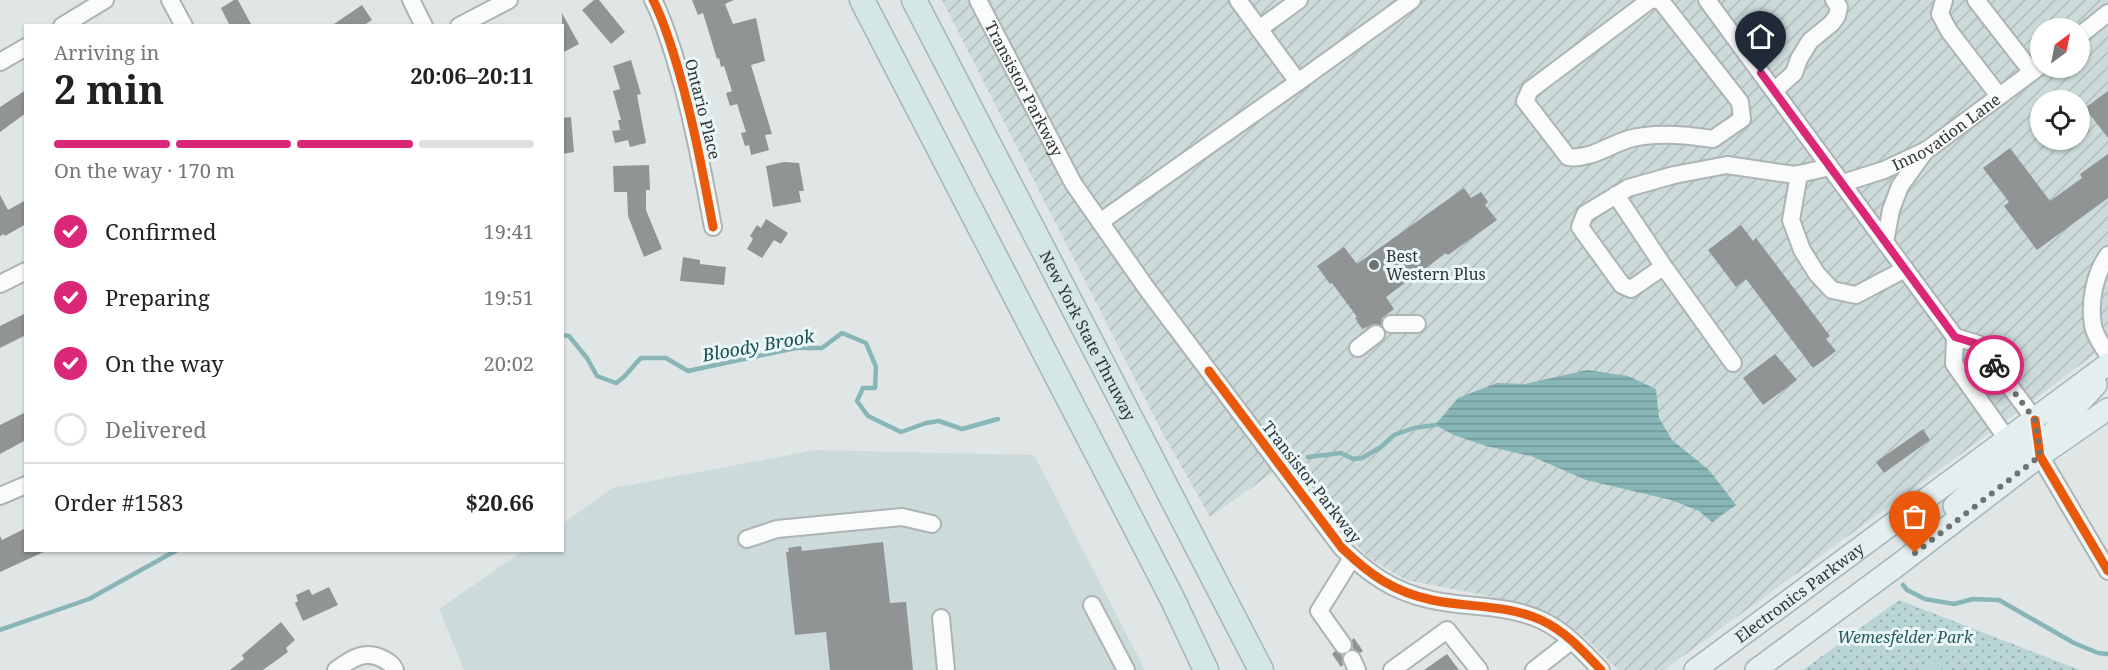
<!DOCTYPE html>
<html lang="en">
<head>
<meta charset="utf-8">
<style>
	:root { --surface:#fff; --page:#f6f6f6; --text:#222; --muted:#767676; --line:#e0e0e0; --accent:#db2777 }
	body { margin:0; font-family:"Noto Serif",serif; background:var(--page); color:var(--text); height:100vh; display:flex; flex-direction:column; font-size:22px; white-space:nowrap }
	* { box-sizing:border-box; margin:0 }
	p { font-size:20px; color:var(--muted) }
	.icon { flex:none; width:33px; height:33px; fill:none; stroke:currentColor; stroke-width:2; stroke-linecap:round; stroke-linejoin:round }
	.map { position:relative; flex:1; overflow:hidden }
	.side { position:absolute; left:24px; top:24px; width:540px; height:528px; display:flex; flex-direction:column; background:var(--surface); border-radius:0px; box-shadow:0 2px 4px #0004 }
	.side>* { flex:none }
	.needle { width:39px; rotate:32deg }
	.tools { position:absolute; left:2030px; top:18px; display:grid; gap:12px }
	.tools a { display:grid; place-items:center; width:60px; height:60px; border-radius:50%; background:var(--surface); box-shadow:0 2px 4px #0004; font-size:30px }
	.pin { position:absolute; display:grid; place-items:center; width:51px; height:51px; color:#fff; margin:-62px -26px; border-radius:50% 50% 50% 0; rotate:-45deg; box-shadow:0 0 6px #0007 }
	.pin .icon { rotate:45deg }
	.courier { position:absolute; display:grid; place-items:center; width:60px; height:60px; margin:-30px; border:4px solid #db2777; border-radius:50%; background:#fff; color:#222; box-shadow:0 2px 8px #0007 }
	.overview em { font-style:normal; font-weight:700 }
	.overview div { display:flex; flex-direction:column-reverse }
	.overview { display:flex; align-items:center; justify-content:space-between; height:102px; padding:0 30px }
	h1 { font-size:39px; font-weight:700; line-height:45px }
	.bar { display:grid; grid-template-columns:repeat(4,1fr); gap:9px 6px; align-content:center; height:72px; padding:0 30px }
	.bar i { height:8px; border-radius:4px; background:var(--line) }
	.bar .on { background:var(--accent) }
	.bar p { grid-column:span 4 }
	.line { display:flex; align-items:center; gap:15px; padding:0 30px; border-top:2px solid var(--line) }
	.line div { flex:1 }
	ol { padding:0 30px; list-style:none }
	li { display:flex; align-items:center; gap:18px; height:66px }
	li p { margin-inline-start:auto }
	li .icon { padding:6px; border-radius:50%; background:var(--accent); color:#fff; stroke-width:4 }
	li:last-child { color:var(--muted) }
	li i { width:33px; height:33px; border:3px solid var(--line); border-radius:50% }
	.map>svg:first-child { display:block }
	.built { fill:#ccdada }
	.industrial { fill:url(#industrial-furrows); fill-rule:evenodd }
	.grass { fill:url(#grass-dots) }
	.pitch { fill:#b8d4d4 }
	.water { fill:url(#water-rules) }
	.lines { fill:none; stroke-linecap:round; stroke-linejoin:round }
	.stream { stroke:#88b6b7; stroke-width:4.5 }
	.building { fill:#909494 }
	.minor-casing { stroke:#aeb3b3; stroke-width:20 }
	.major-casing { stroke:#a2b6b7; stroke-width:24 }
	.highway-casing { stroke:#a2b6b7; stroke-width:27 }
	.minor { stroke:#fafbfb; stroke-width:16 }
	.major { stroke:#e4eeee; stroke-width:21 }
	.highway { stroke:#d5e6e6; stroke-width:24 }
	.cycleway-casing { stroke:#ebf6f6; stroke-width:13 }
	.cycleway { stroke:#e8590c; stroke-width:9 }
	.done { stroke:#6e7373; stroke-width:6; stroke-dasharray:0 10.8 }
	.route { stroke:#db2777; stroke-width:8 }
	.poi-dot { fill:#6e7373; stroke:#ebf6f6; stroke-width:2 }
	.labels { text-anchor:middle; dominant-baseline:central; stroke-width:6; stroke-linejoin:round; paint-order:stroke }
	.street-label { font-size:16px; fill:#313535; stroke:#ebf6f6 }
	.poi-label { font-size:16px; fill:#313535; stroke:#ebf6f6; text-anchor:start }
	.park-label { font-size:16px; font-style:italic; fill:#235a5b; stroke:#ebf6f6 }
	.water-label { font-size:18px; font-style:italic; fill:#195152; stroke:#ebf6f6 }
</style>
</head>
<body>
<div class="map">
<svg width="2108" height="670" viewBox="0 0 2108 670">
	<defs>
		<pattern id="industrial-furrows" width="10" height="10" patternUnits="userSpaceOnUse" patternTransform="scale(1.5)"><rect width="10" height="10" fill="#ccdada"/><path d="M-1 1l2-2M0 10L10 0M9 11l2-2" fill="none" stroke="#b0bcbc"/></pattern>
		<pattern id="grass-dots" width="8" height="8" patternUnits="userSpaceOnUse" patternTransform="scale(1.5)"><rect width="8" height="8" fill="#b8d4d4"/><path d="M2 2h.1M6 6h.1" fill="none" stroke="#96adad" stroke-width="1.8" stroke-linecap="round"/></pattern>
		<pattern id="water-rules" width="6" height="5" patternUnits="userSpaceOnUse" patternTransform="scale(1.5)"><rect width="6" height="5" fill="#88b6b7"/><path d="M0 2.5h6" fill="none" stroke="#709596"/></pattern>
	</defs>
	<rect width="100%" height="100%" fill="#e0e6e6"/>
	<path class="built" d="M816,450l218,5 111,215h-681l-25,-61 84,-58 39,-1 1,-27 50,-35z"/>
	<path class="industrial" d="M942,0h1166v344l-132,99 -312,227h-46l-33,-33 -37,-25 -64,-17 -78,-15 -37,-22 -35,-37 -41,-63 -83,59 -47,-83zM2040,28h39v40h-39zM2040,100h39v40h-39z"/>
	<path class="grass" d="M1899,600l181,70h-277z"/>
	<path class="pitch" d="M1933,658l9,12h-25z"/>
	<path class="water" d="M1587,370l41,6 28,13 3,29 13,22 37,30 27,35 -24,17 -13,-11 -28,-11 -85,-20 -55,-24 -45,-10 -32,-11 -19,-10 23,-27 39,-15 28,1z"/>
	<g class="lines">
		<path class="stream" d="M562,335l7,1 18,22 10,18 19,7c13,-8 14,-15 25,-25h25l22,13 108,-23h26l20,-15 24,10 10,24 -1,21h-12l-6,13 11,15 33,16 25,-9 13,-2 23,8 36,-10
			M1308,457l33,-4 12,6 9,-1 19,-11 13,-12 20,-7 21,-3
			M1903,585l4,5 18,9 29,5 19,-5 26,1 75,43 24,10 10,1
			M0,630l89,-31 88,-49"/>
	</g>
	<path class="building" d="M234,0h4l14,26h-22l-9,-18z
		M594,0h5l26,32 -14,12 -29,-34z
		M692,0h42l-9,4 8,20 23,-6 9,43 -14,4 21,69 -7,1 4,15 -18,5 -2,-10 -4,1 -4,-13 5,-1 -9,-28 -7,2 -4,-13 6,-2 -8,-25 -3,1 -2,-9 -2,1 -14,-46 -5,2z
		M362,5l10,15 -9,6h-32z
		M562,13l17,31 -17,9z
		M631,60l10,34 -4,1 9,48 -16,4 -2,-7 -13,3 -3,-12 8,-1 -2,-10h3l-8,-29 7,-2 -7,-23z
		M26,90v23l-26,19v-25z
		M2108,91v47l-23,-30z
		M571,117l3,35 -12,2v-36z
		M2010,148l40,53 32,-23 -2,-4 28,-20v44l-71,52 -33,-44 5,-4 -26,-34z
		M784,162l15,1 5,28h-5l2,11 -28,5 -7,-41z
		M649,165l1,25h-4v20l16,39 -18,8 -16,-41 -1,-24h-13l-1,-26z
		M1464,188l7,10 10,-6 7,10 -3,3 12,15 -49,35 -2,-2 -60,44 8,12 -12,9 -1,7 -7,-1 -12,5 -7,-11 2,-1 -25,-34 -2,1 -13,-18 27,-19 13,17z
		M0,195l8,15 18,-10v24l-21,12 -1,-2 -4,2z
		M766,219l22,14 -7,11 -7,-4 -12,18 -15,-9 6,-10 -3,-3 7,-11 4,3z
		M1741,225l12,16 3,-3 74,98 -4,3 10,12 -23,17 -67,-89 -10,8 -28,-37z
		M683,257l17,3v4l26,3 -2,18 -44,-4z
		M26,313v22l-26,13v-22z
		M1775,354l22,26 -34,25 -20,-27z
		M26,412v28l-26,14v-29z
		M1923,429l7,11 -46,33 -8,-11z
		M26,528v22h22l-48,22v-36l2,4z
		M883,542l7,61 16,-1 7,68h-83l-4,-38 -31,3 -9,-83h3l-1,-4 13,-2 1,5z
		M329,587l9,18 -35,16 -8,-18 3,-2 -2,-6 13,-6 3,6z
		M281,622l14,18 -9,8 2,4 -25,18h-33l14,-11 -2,-4z
		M1354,638l9,13 -3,2 -7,-4 -1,-9z
		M1335,651l7,4 1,10 -2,2 -9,-13z
		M1447,654l12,16h-35z"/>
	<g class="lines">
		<g class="minor-casing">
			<g id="minor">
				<path d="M170,0l14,26"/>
				<path d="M411,0l13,26"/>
				<path d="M653,0c9,17 14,34 20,52 18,57 29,116 40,175"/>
				<path id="s1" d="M978,0l95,183 74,106 195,259c28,27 52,44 90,52 36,8 74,4 109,20 24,11 42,31 60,50"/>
				<path d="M1650,0l-120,90 -5,11 43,56c22,3 41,-12 61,-18 24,-7 59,-4 84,0l29,-20 -2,-17 -79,-101 -5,-1"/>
				<path d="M1707,0l248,337 23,7 57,76 5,36 68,115"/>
				<path d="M1944,0l-4,14 9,17 50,65"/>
				<path d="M1976,0l56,72"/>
				<path d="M62,26l43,-26"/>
				<path d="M459,26l50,-26"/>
				<path d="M1259,29l40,-29"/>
				<path d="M2079,36l29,-23"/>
				<path d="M0,62l26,-15"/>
				<path d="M1298,82l114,-82"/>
				<path d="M1774,91l20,-18 5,-14 11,-18 22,-18 5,-7 2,-9 -5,-7"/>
				<path d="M1799,174l-8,46 11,30 15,24 15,16 24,5 49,-26"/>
				<path id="s2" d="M1843,183l41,-13 43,-20 113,-84"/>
				<path d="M1616,195l52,78"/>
				<path d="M1100,222l198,-140 -60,-82"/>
				<path d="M1885,242l6,-32 9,-24 26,-36"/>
				<path d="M2108,255c-13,18 -19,47 -15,70 1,10 10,21 15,30"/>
				<path d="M0,284l26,-13"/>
				<path d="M1391,324h26"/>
				<path d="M1955,337l-1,27 53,75 11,5"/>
				<path d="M1358,348l18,-14"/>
				<path d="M1733,363l-66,-92 -7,-2 -29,20 -9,-4 -42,-58 5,-13 43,-26 46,-13 53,-10 68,10 35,-8"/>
				<path d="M0,496l26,-11"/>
				<path d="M747,539l30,-10 125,-12 30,7"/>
				<path d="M1092,605l34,65"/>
				<path d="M941,618l5,52"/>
				<path d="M1343,645l-24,-34 33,-53"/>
				<path d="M1352,659l5,11"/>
				<path d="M336,670c16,-12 30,-21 49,-10 5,3 8,5 10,10"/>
				<path d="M1392,670l55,-40 32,40"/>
				<path d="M1534,670l37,-29"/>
			</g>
		</g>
		<g class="major-casing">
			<g id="major">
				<path d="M2043,448l8,-14 45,-49"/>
				<path d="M1954,506l68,-60 10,-16"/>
				<path id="s3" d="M1695,670l413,-306"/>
				<path d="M1756,670l142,-105 142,-109 68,-47"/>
			</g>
		</g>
		<g class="highway-casing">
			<g id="highway">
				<path d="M862,0l310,598 34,72"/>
				<path id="s4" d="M914,0l347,670"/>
			</g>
		</g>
		<use href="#minor" class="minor"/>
		<use href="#major" class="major"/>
		<use href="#highway" class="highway"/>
		<g class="cycleway-casing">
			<path id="cycleway" d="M653,0c9,17 14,34 20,52 18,57 29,116 40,175
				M1209,371l133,177c28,27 52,44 90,52 36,8 74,4 109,20 24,11 42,31 60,50
				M2035,420l5,36 68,115"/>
		</g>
		<use href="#cycleway" class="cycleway"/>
	</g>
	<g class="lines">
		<path class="done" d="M1915,553l125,-97 -5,-36 -41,-55"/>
		<path class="route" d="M1761,73l194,264 23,7 16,21"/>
	</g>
	<circle class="poi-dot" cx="1374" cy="265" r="6"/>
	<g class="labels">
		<g class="street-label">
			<text stroke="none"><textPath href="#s1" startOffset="100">Transistor Parkway</textPath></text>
			<text transform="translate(703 109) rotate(76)">Ontario Place</text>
			<text stroke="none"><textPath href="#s2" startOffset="116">Innovation Lane</textPath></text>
			<text stroke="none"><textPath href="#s4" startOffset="378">New York State Thruway</textPath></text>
			<text transform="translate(1312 482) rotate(52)">Transistor Parkway</text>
			<text stroke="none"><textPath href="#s3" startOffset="130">Electronics Parkway</textPath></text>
		</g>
		<g class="poi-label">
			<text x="1386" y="256">Best<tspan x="1386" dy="18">Western Plus</tspan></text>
		</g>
		<g class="park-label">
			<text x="1905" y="637">Wemesfelder Park</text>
		</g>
		<g class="water-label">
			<text transform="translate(758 345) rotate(-10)">Bloody Brook</text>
		</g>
	</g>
</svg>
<div class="tools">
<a><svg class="needle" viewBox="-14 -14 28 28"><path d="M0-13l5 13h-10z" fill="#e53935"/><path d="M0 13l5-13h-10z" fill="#767676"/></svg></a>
<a><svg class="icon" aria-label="locate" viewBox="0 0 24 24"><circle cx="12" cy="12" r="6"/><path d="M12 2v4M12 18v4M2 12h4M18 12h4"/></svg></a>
</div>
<div class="pin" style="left:1915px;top:553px;background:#ea580c"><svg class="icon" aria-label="bag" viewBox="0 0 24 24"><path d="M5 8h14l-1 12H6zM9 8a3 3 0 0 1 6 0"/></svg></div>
<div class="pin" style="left:1761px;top:73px;background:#1f2937"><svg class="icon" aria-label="home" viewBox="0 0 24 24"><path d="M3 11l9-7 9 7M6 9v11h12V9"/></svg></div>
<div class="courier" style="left:1994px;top:365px"><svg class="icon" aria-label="bike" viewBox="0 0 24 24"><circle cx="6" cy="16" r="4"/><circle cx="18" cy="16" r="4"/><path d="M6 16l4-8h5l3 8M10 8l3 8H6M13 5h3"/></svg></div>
<section class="side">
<div class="overview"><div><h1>2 min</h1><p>Arriving in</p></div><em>20:06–20:11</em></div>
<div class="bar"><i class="on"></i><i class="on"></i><i class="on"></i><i></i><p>On the way · 170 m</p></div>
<ol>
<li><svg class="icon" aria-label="check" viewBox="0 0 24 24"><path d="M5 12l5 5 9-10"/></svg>Confirmed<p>19:41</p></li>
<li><svg class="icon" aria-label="check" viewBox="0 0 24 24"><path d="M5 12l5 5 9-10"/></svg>Preparing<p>19:51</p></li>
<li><svg class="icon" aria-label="check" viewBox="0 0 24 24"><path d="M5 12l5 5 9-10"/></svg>On the way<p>20:02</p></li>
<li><i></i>Delivered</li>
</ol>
<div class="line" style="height:78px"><div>Order #1583</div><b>$20.66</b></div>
</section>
</div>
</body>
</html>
